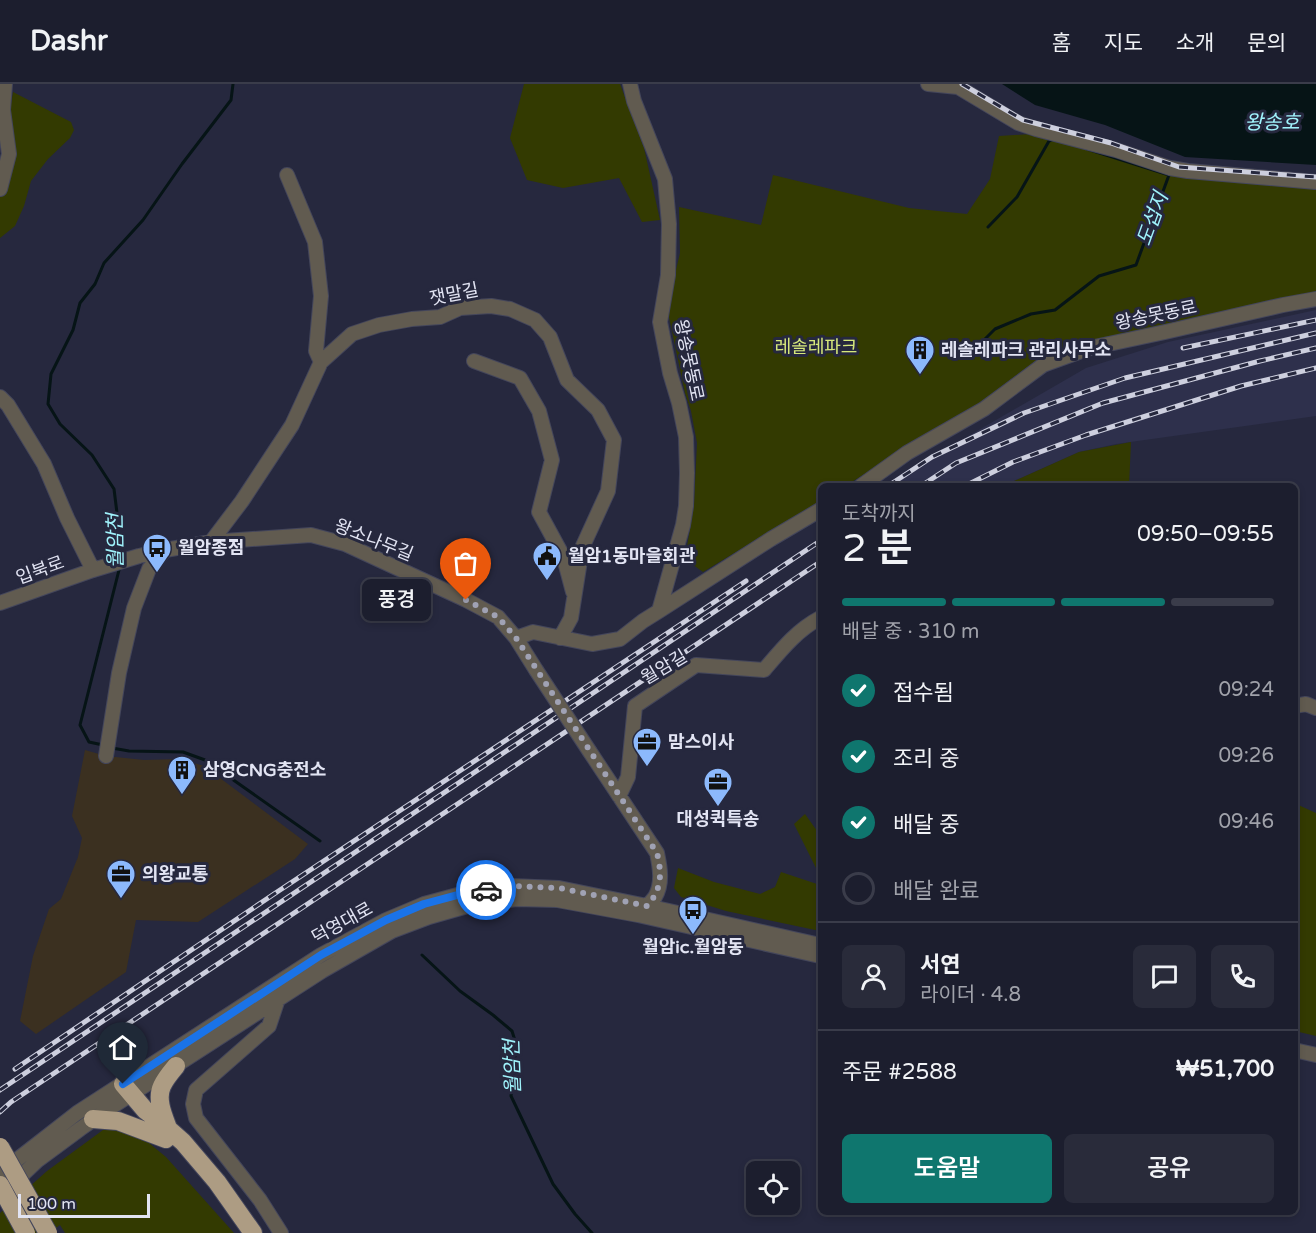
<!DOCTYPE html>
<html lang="ko">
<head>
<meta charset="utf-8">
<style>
	:root { --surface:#1c1e2e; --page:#292b3a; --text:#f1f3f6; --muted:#a0a2aa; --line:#3a3c4a; --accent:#0f766e }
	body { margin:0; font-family:"Varela Round","Noto Sans KR",sans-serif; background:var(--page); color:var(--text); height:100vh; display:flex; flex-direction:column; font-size:22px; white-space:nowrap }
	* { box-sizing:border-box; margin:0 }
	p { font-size:20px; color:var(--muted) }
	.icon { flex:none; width:33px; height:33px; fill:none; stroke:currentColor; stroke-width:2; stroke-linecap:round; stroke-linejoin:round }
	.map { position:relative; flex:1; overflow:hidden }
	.panel { position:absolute; left:818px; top:399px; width:480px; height:732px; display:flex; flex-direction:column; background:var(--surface); border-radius:9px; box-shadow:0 3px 9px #0003,0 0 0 2px var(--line) }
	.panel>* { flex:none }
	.buttons { position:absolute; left:746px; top:1077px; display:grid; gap:12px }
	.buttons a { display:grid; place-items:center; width:54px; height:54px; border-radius:9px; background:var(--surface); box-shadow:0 3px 9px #0003,0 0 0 2px var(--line); font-size:30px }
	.scale { position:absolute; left:18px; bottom:15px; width:132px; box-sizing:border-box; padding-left:6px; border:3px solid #e2e4f3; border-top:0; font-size:16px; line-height:21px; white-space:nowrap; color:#e2e4f3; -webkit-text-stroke:4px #26283e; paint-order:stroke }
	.pin { position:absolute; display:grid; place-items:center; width:51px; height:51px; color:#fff; margin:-62px -26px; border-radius:50% 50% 50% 0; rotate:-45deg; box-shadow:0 0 6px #0007 }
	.pin .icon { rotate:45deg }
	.courier { position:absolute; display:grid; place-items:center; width:60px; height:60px; margin:-30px; border:4px solid #1a73e8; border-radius:50%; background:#fff; color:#222; box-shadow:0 2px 8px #0007 }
	.bubble { position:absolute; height:42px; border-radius:9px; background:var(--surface); box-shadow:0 3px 9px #0003,0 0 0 2px var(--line); font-size:20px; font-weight:600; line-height:42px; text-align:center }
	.overview em { font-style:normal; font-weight:600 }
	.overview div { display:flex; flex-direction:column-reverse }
	.overview { display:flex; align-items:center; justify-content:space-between; height:102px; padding:0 24px }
	h1 { font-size:39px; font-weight:600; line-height:45px }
	.bar { display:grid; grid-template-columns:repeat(4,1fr); gap:9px 6px; align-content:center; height:72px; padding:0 24px }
	.bar i { height:8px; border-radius:4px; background:var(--line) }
	.bar .active { background:var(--accent) }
	.bar p { grid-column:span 4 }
	.line { display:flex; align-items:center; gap:15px; padding:0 24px; border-top:2px solid var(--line) }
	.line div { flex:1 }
	.round { display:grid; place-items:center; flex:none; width:63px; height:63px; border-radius:9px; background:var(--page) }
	ol { padding:0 24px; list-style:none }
	li { display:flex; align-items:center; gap:18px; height:66px }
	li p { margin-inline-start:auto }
	li .icon { padding:6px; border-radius:50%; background:var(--accent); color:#fff; stroke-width:4 }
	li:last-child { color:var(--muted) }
	li i { width:33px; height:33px; border:3px solid var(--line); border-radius:50% }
	.button { display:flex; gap:12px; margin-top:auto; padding:12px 24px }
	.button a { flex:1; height:69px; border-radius:9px; background:var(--accent); color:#fff; font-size:24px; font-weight:600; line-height:69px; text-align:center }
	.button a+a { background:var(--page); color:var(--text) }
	header { display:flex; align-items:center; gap:36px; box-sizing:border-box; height:84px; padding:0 30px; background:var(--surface); border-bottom:2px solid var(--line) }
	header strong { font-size:28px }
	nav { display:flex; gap:33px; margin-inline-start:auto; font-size:21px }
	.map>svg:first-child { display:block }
	.industrial { fill:#3b3020 }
	.built { fill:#2e304c }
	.green { fill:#333a01 }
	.water { fill:#061416 }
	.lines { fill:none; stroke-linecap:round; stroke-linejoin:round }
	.stream { stroke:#061416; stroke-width:3 }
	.minor-casing { stroke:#44465b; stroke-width:16 }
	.highway-casing { stroke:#44465b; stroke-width:20 }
	.minor { stroke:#615b50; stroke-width:14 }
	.highway { stroke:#ad9c83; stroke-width:18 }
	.rail-casing { stroke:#cdcfde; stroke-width:5 }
	.rail { stroke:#26283e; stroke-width:3; stroke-dasharray:9; stroke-linecap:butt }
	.minor-bridge-casing { stroke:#44465b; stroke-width:16; stroke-linecap:butt }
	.highway-bridge-casing { stroke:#44465b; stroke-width:20; stroke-linecap:butt }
	.minor-bridge { stroke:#615b50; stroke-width:14 }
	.highway-bridge { stroke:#ad9c83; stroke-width:18 }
	.done { stroke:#a0a2b4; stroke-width:6; stroke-dasharray:0 10.8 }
	.route { stroke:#1a73e8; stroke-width:8 }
	.labels { text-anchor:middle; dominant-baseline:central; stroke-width:6; stroke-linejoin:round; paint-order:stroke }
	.street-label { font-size:18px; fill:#e2e4f3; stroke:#26283e }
	.park-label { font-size:18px; fill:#d6e87b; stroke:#26283e }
	.poi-label { font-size:18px; font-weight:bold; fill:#e2e4f3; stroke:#26283e; text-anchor:start }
	.water-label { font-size:20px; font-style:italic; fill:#a0f3fc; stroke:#26283e }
</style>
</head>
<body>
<header>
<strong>Dashr</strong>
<nav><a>홈</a><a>지도</a><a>소개</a><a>문의</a></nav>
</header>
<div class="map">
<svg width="1316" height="1149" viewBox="0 0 1316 1149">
	<rect width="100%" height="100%" fill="#26283e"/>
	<path class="industrial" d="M85,666l21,6 38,4 36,-1 24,7 104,78 -13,15 -97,63 -62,-2 -10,52 -90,62 -16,-13 13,-65 16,-47 12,-10 17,-42 4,-19 -10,-22z"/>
	<path class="built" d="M1316,226v106l-200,28 -37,8 -76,34h-121l204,-118 82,-26z"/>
	<path class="green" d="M524,0h96l24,64 16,72 -18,2 -23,-44 -56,10 -36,-8 -17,-42z
		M13,8l58,30 3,8 -4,8 -22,21 -17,22 -7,25 -9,20 -15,12v-42l4,-5 12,-35 -6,-46z
		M1032,50l28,3 122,38 134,10v110l-229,49 -49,15 -40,30 -20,16 -133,81h-25v15l-117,71 -18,-13 9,-54 3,-62 -6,-32 -6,-18 -18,-85 13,-55 -1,-46 82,18 12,-50 136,33 58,6 23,-35 9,-43z
		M1131,358l-2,44h-126l76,-34z
		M1294,719l22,10v223l-21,-5z
		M805,730l15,21v41l-26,-52z
		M678,784l36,14 46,12 15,-7 6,-15 39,13v46l-94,-20 -45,-14 -7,-9z
		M114,1045l35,14 17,14 68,76h-169l-5,-8 -11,8h-49v-20l47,-42 56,-41z"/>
	<path class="water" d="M1002,0h314v81l-131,-8 -80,-32 -70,-20z"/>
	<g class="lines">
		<path class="stream" d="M988,143l29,-30 32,-56 5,-2
			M970,270l25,-25 36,-15 24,-4 44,-34 37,-11 33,-90 -82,-26
			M117,473l-4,-16 4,-28 -3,-24 -22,-34 -32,-31 -12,-20 3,-30 22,-44 7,-27 15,-19 9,-21 39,-43 39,-56 49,-64 2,-16
			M103,661l-14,-3 -9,-17 40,-159
			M112,664l17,3 54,1 22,8 115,81
			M422,871l38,36 33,24 19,16 4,13 -5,52 42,88 22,30 17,19"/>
		<g class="minor-casing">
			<path id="minor" d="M630,0l4,17 31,78 4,45 -1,51 -8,47 10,51 9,30 7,34 1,36 -1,33 -3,19 -24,86
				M928,0l30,3 60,36 18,6 80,21 54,18 18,3 128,11
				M287,91l28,67 6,54 -5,55 5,11
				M0,105l9,-35 -6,-44 2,-26
				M474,277l46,17 19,33 13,49 -13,52 25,46 9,34
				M0,313l8,8 36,59 23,54 26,52
				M861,402l46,-33 77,-44 59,-44 47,-17 75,-16 118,-27 33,-6
				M211,458l31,-41 50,-76 29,-63 31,-28 27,-9 33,-6 28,-2 20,-9 31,-2 19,3 25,11 15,17 17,43 31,30 16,30 -6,51 -26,57 -11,70 -11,20
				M0,519l93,-33 46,-14 26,-6 46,-8 100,-7 34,9 121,56 32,17 18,21 20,32
				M516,554l17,-6 59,12 28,-5 23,-18 16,-10 112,-72 49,-29
				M1294,622l12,-2 10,4
				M590,668l67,101c3,14 6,31 -2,44 -4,5 -9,10 -13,15
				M106,672l13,-83 15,-65 15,-39 16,-19
				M619,712l9,-19 7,-71 61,-41 68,5c17,-20 33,-40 56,-52
				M278,915l-9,27 -73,64 -3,14 3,14 64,82 21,33
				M1294,966l22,5
				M0,1089l77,-60 244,-158 65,-35 38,-16 41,-11 46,-7 48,2 88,18 173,39
				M0,1112l38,-36 42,-31 30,-21 212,-137 70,-40 37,-14 42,-12 45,-6 41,1 81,15 182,41"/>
		</g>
		<g class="highway-casing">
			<path id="highway" d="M123,1000l22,26 12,9 26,23 34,40 36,51
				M93,1035l25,2 48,18
				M168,1044c-5,-13 -12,-29 -6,-42 3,-7 9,-14 14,-20"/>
		</g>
		<use href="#minor" class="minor"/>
		<use href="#highway" class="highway"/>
		<g class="rail-casing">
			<path id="rail" d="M962,0l61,36 88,23 68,24 137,10
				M1183,264l133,-28
				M888,402l44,-29 92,-44 101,-35 191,-45
				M921,402l35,-23 147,-60 157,-42 56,-13
				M965,402l48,-24 73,-27 155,-49 75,-18
				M15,985l259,-175 472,-313
				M0,1006l820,-549
				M0,1028l11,-10 809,-540"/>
		</g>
		<use href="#rail" class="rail"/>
		<g class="minor-bridge-casing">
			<path id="minor-bridge" d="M536,586l54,82"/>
		</g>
		<g class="highway-bridge-casing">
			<path id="highway-bridge" d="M0,1063l48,86
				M0,1101l26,48"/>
		</g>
		<use href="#minor-bridge" class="minor-bridge"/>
		<use href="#highway-bridge" class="highway-bridge"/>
	</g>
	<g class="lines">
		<path class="done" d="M466,516l32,17 18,21 141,215c5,21 5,36 -10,53l-88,-18 -48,-2 -25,4"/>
		<path class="route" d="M123,1000l198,-129 65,-35 38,-16 41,-11 21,-3"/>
	</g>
	<defs>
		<g id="building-pin" transform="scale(1.5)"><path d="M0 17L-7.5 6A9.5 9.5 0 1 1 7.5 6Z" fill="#8cb9fc" stroke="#26283e"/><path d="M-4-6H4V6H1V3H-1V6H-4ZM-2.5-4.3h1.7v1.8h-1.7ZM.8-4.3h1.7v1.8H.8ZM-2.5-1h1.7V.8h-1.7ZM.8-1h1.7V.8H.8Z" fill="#111"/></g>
		<g id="bus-pin" transform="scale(1.5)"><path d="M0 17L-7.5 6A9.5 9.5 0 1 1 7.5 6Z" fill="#8cb9fc" stroke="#26283e"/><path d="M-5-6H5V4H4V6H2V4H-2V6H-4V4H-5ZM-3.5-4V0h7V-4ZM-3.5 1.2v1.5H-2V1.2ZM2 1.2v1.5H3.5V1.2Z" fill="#111"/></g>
		<g id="civic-pin" transform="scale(1.5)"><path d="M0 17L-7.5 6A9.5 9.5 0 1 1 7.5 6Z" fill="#8cb9fc" stroke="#26283e"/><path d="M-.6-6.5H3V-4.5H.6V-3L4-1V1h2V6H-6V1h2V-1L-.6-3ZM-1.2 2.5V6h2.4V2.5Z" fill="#111"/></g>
		<g id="office-pin" transform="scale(1.5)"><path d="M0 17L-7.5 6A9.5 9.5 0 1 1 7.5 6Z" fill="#8cb9fc" stroke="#26283e"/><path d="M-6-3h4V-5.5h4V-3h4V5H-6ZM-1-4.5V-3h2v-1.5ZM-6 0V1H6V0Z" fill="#111"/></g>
	</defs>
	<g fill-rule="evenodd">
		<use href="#building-pin" x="920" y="266"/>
		<use href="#bus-pin" x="157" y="464"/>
		<use href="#civic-pin" x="547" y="472"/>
		<use href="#office-pin" x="647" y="658"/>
		<use href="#building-pin" x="182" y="686"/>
		<use href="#office-pin" x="718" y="698"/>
		<use href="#office-pin" x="121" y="790"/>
		<use href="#bus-pin" x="693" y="826"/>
	</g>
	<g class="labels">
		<g class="street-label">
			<text transform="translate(454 210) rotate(-11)">잿말길</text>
			<text transform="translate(1156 231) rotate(-12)">왕송못동로</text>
			<text transform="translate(689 276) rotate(78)">왕송못동로</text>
			<text transform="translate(374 456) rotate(22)">왕소나무길</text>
			<text transform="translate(40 486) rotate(-20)">입북로</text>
			<text transform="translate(664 583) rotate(-31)">월암길</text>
			<text transform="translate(342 839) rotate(-29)">덕영대로</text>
		</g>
		<g class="park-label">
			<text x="816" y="263">레솔레파크</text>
		</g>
		<g class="poi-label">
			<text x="941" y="266">레솔레파크 관리사무소</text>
			<text x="178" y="464">월암종점</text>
			<text x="568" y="472">월암1동마을회관</text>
			<text x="668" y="658">맘스이사</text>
			<text x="203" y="686">삼영CNG충전소</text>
			<text x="718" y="735" text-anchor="middle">대성퀵특송</text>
			<text x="142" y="790">의왕교통</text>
			<text x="693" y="863" text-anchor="middle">월암ic.월암동</text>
		</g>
		<g class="water-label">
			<text x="1272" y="39">왕송호</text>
			<text transform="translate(1153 135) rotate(-70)">도섭지</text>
			<text transform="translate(116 457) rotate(-91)">월암천</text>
			<text transform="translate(513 983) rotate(-92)">월암천</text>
		</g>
	</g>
</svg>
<div class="buttons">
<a><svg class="icon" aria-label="locate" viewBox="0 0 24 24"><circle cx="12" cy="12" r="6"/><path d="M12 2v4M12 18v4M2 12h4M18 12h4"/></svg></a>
</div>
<div class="scale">100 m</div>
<div class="pin" style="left:466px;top:516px;background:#ea580c"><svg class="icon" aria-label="bag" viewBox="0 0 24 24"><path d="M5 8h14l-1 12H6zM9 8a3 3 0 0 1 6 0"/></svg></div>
<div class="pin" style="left:123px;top:1000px;background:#1f2937"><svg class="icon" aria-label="home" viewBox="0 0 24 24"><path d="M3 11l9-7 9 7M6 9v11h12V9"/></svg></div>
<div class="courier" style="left:486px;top:806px"><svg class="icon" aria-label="car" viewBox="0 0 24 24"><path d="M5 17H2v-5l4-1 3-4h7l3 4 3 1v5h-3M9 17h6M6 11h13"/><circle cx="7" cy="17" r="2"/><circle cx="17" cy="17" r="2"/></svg></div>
<div class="bubble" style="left:362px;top:495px;width:69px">풍경</div>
<section class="panel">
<div class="overview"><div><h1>2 분</h1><p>도착까지</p></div><em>09:50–09:55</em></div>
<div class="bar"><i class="active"></i><i class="active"></i><i class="active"></i><i></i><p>배달 중 · 310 m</p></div>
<ol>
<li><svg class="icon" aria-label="check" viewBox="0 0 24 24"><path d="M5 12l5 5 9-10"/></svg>접수됨<p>09:24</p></li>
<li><svg class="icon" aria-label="check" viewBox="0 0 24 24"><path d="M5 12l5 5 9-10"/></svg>조리 중<p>09:26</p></li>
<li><svg class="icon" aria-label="check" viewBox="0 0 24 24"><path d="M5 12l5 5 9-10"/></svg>배달 중<p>09:46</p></li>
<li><i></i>배달 완료</li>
</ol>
<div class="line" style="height:108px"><a class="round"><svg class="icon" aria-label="person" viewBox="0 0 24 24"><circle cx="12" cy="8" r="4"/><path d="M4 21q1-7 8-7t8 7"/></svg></a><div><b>서연</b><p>라이더 · 4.8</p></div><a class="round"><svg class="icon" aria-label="chat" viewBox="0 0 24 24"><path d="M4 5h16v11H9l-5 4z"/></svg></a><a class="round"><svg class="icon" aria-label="phone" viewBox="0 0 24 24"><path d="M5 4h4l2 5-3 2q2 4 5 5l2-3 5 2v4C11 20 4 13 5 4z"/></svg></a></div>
<div class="line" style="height:78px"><div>주문 #2588</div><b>₩51,700</b></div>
<div class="button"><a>도움말</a><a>공유</a></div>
</section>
</div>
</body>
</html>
